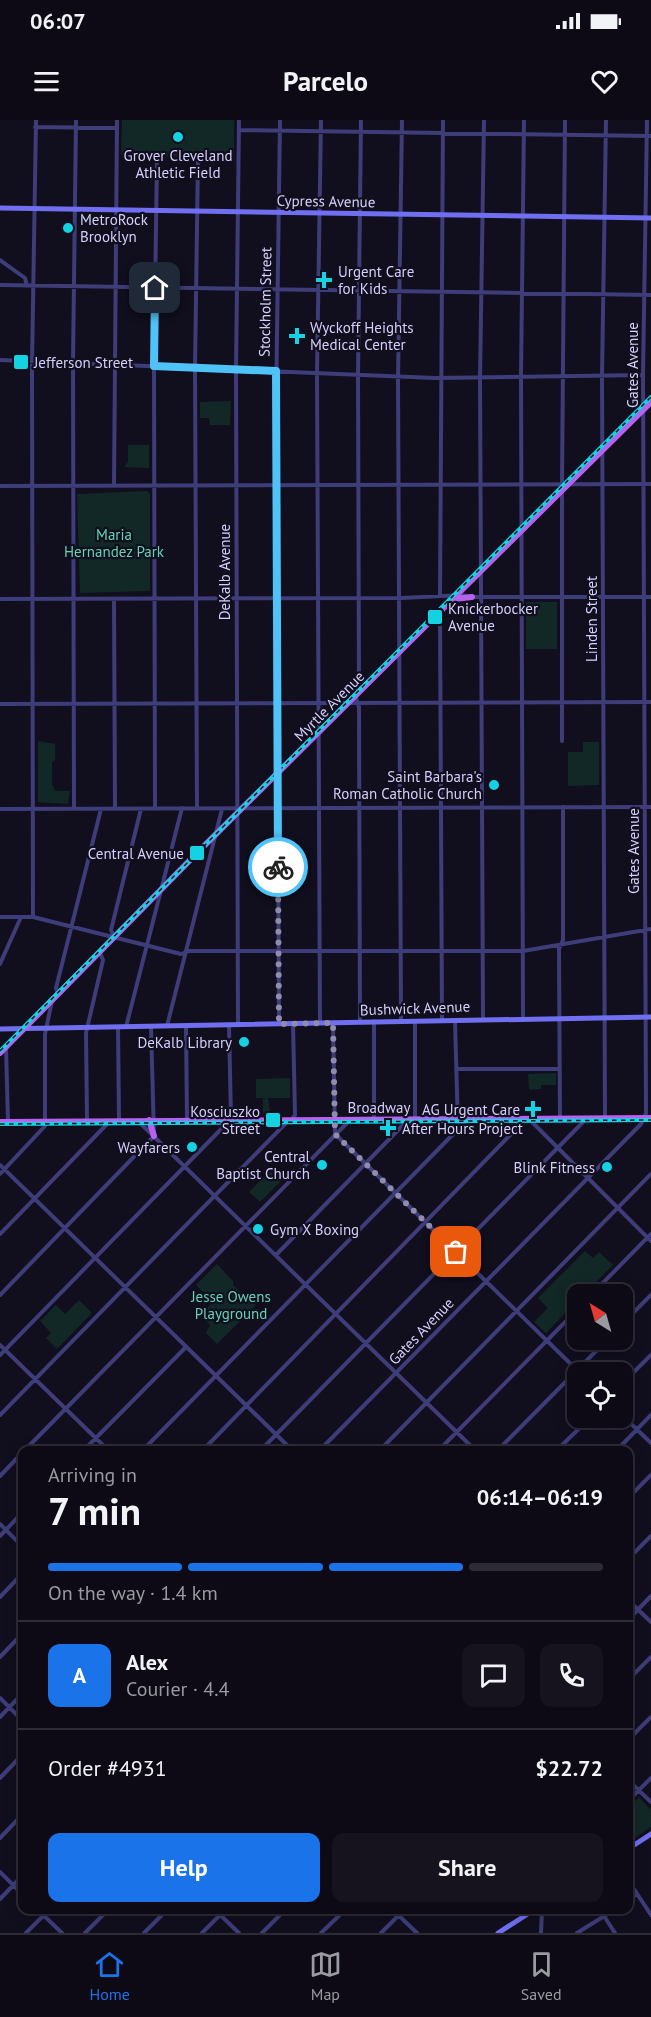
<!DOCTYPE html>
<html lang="en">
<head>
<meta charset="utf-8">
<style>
	:root { --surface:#0d0a16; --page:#16131f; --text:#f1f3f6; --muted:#9a9aa1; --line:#2d2b35; --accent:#1a73e8 }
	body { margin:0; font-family:"PT Sans",sans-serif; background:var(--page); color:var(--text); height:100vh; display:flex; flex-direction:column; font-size:22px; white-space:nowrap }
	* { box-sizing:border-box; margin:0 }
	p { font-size:20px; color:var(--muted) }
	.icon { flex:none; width:33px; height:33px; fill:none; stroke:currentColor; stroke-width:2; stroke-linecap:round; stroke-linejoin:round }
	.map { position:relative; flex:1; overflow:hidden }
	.drawer { position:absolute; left:18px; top:1326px; width:615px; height:468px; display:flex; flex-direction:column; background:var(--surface); border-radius:12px; box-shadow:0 3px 15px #0003,0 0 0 2px var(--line) }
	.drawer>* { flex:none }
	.needle { width:39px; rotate:323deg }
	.tools { position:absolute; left:567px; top:1164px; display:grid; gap:12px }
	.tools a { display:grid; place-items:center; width:66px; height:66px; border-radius:12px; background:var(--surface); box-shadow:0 3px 15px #0003,0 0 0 2px var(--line); font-size:30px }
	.pin { position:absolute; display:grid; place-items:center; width:51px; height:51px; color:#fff; margin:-26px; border-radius:12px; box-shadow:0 3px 9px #0006 }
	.courier { position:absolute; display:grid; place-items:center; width:60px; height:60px; margin:-30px; border:4px solid #4fc3f7; border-radius:50%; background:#fff; color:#222; box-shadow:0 2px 8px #0007 }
	.summary em { font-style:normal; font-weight:800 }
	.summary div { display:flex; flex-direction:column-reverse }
	.summary { display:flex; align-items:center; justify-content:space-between; height:102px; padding:0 30px }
	h1 { font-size:39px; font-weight:800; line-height:45px }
	.bar { display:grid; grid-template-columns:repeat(4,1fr); gap:9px 6px; align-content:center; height:72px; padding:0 30px }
	.bar i { height:8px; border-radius:4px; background:var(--line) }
	.bar .selected { background:var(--accent) }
	.bar p { grid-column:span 4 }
	.line { display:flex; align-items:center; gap:15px; padding:0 30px; border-top:2px solid var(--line) }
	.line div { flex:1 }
	.round { display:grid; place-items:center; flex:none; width:63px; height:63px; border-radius:12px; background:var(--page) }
	.cta { display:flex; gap:12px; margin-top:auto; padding:12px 30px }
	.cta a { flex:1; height:69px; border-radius:12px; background:var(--accent); color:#fff; font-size:24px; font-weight:800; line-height:69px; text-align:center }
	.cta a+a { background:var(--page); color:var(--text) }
	.status { display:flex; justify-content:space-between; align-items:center; height:42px; padding:0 30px; background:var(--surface); direction:ltr }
	.status svg { height:16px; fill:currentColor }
	header { display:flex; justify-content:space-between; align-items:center; height:78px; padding:0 30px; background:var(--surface); font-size:27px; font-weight:800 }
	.menu { display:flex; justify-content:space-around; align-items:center; height:84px; border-top:2px solid var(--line); background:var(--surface); font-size:16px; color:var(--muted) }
	.menu a { display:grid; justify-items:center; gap:3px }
	.menu .selected { color:var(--accent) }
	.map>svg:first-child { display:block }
	.green { fill:#122826 }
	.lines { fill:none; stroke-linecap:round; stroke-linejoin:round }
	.street { stroke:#3e3d79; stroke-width:4 }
	.secondary { stroke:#706ff2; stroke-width:5 }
	.primary { stroke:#b861f1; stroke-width:6 }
	.rail-casing { stroke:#14d2e2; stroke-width:4 }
	.rail { stroke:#110e1e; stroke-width:1.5; stroke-dasharray:4.5; stroke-linecap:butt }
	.done { stroke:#908cae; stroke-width:6; stroke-dasharray:0 10.8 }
	.route { stroke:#4fc3f7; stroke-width:8 }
	.poi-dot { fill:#14d2e2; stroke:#110e1e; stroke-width:2 }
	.labels { text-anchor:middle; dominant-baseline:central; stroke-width:4.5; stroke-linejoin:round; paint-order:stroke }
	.poi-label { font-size:15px; fill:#d4d0fb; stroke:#110e1e; text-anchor:end }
	.street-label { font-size:15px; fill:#d4d0fb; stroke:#110e1e }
	.park-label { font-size:15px; fill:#63d3b5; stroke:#110e1e }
</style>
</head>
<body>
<div class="status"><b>06:07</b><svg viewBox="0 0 49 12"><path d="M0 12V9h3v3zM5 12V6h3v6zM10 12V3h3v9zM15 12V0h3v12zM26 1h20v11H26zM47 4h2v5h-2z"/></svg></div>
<header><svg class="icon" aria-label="menu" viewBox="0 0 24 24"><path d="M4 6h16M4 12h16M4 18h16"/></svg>Parcelo<svg class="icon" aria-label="heart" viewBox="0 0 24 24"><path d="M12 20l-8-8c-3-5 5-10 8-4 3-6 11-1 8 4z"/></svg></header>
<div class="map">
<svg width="651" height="1813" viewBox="0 0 651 1813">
	<rect width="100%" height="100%" fill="#110e1e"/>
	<path class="green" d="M122,0h112v38l-113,-3z
		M231,281l-1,24h-20l-1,-7h-9v-16z
		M128,325h21v23l-25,-1 4,-5z
		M147,371l3,3v97l-70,2 -3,-99z
		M526,482h31v47h-31z
		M38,621l17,3v16l-3,2v22l3,7h15l-2,13 -30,-2z
		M583,622h16v43l-31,1v-34h15z
		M556,953v12h-15v4l-12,1 -1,-16z
		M290,958v20h-22l2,13 -7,2v-14l4,-1h-11v-19z
		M270,1051l11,10 -21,21 -11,-10z
		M585,1131l8,7 6,-6 14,13 -29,29h-6l-1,7 -31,32 -12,-11 14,-14 -10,-10z
		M217,1144l16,17v4l23,20 -39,39 -11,-11 4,-8 -10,-10 13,-13 -17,-17z
		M79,1180l13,13 -35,36 -11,-11 5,-5 -11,-12 16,-16 9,9z
		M639,1677l12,13v17l-22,15v-34z"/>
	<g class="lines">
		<path class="street" d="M35,7l82,1
			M239,10l412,6
			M0,140l25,18 2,8
			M0,165l651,10
			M0,240l435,18 208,-3
			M562,365l3,-365
			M0,366l651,-2
			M114,366l3,-366
			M562,373v248
			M440,476l3,-476
			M0,479l402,-1 60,-3 10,2h179
			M114,479l1,210
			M440,492l2,407
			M0,584l651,-2
			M155,688l-1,-442 3,-208
			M197,688l-2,-440 3,-210
			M0,689l651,-2
			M74,689l-1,-446 3,-243
			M0,797h33l148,37 8,-3h334l128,-22
			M33,797l-1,-552 4,-245
			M114,817l-3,-7 30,-121
			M0,844l21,-47
			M58,874l-2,-6 45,-179
			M523,897l-2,-640 3,-257
			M483,898l-3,-640 4,-258
			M401,900l-3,-640 4,-260
			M455,900l3,109
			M374,901v99
			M415,901v98
			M360,902l-1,-315 -3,-9 3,-12 -1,-311 3,-255
			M320,903l-3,-650 4,-253
			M333,903l2,111
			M279,904l-3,-617 4,-287
			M238,905l-2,-655 3,-250
			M167,906l55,-217
			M186,906l1,94
			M118,907l1,93
			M126,907l56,-219
			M6,928l2,73
			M456,949h104
			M605,998l-3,-742 4,-256
			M292,999l3,-4 -2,-92
			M529,999l122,122
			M560,999l-1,-170 4,-9v-133
			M87,1001l-1,-88 17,-73 -3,-7
			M139,1002l336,328
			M335,1014l244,238
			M0,1045l292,285
			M0,1054l45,-48v-92l7,-33
			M0,1114l110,-113
			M276,1135l132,-135
			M592,1174l59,-60
			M0,1175l154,-159 -3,-109
			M622,1204l29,-29
			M0,1225l108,105
			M0,1235l231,-236 -2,-94
			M622,1264l29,-29
			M0,1295l289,-295
			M622,1295l29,28
			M25,1330l325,-330
			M84,1330l102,-103
			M143,1330l325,-331
			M203,1330l314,-322 2,-9
			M261,1330l325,-331
			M320,1330l321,-326 5,-11 -3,-738 4,-255
			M380,1330l271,-276
			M439,1330l139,-141
			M498,1330l109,-110
			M557,1330l33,-32
			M617,1330l34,-35
			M0,1356l22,-23
			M628,1378l23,-23
			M0,1404l22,22
			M0,1416l22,-23
			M628,1439l23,-23
			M0,1477l22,-23
			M628,1480l23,22
			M628,1500l23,-24
			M0,1537l22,-23
			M628,1560l23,-23
			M0,1578l22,22
			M0,1597l22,-23
			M628,1620l23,-23
			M0,1658l22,-23
			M628,1660l23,22
			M628,1681l23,-23
			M0,1718l22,-23
			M0,1752l22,22
			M628,1760l23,35
			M0,1779l22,-23
			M628,1780l9,-6
			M38,1790l24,23
			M215,1790l24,23
			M393,1790l24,23
			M604,1796l11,17
			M26,1813l23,-23
			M85,1813l23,-23
			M144,1813l23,-23
			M202,1813l23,-23
			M262,1813l23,-23
			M321,1813l24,-23
			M381,1813l23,-23
			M541,1813l1,-23
			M577,1813l37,-23"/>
		<path class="secondary" d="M0,88l651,10
			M0,909l651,-12
			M628,1729l23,-15
			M498,1813l36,-23"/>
		<path class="primary" d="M454,479l18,-2
			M0,933l199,-202 452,-449
			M149,1000l5,16
			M0,1002l651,-4"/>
		<g class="rail-casing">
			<path id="rail" d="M0,931l651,-654
				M0,1004l651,-4"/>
		</g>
		<use href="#rail" class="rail"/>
	</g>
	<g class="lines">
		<path class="done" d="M278,747l1,157 54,-1 2,111 121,118"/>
		<path class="route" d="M155,168l-1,78 122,5 2,496"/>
	</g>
	<g class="poi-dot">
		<circle cx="178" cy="17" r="6"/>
		<circle cx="68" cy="108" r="6"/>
		<path d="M321 151h6v6h6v6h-6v6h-6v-6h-6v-6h6z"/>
		<path d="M294 207h6v6h6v6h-6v6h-6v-6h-6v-6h6z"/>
		<rect x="13" y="234" width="16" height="16" rx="3"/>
		<rect x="427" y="489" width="16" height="16" rx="3"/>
		<circle cx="494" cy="665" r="6"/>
		<rect x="189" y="725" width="16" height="16" rx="3"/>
		<circle cx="244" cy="922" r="6"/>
		<path d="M530 980h6v6h6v6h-6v6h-6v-6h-6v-6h6z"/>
		<rect x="265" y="992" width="16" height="16" rx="3"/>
		<path d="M385 999h6v6h6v6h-6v6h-6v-6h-6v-6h6z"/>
		<circle cx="192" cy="1027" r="6"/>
		<circle cx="322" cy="1045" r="6"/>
		<circle cx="607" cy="1047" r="6"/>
		<circle cx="258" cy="1109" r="6"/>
	</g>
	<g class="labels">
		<g class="poi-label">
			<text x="178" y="35" text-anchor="middle">Grover Cleveland<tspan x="178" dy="17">Athletic Field</tspan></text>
			<text x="80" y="99" text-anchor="start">MetroRock<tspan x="80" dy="17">Brooklyn</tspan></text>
			<text x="338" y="151" text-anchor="start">Urgent Care<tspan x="338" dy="17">for Kids</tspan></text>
			<text x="310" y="207" text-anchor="start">Wyckoff Heights<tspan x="310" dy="17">Medical Center</tspan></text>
			<text x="34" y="242" text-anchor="start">Jefferson Street</text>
			<text x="448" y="488" text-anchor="start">Knickerbocker<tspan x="448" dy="17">Avenue</tspan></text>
			<text x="482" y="656">Saint Barbara's<tspan x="482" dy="17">Roman Catholic Church</tspan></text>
			<text x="184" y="733">Central Avenue</text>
			<text x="232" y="922">DeKalb Library</text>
			<text x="520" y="989">AG Urgent Care</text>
			<text x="260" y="991">Kosciuszko<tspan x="260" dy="17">Street</tspan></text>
			<text x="402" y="1008" text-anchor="start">After Hours Project</text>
			<text x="180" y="1027">Wayfarers</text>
			<text x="310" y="1036">Central<tspan x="310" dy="17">Baptist Church</tspan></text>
			<text x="595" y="1047">Blink Fitness</text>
			<text x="270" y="1109" text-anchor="start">Gym X Boxing</text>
		</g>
		<g class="street-label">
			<text transform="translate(326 81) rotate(1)">Cypress Avenue</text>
			<text transform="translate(265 182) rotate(-89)">Stockholm Street</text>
			<text transform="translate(632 245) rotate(-90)">Gates Avenue</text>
			<text transform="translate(224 452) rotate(-90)">DeKalb Avenue</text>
			<text transform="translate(591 499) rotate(-90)">Linden Street</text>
			<text transform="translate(329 586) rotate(-45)">Myrtle Avenue</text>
			<text transform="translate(633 731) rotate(-90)">Gates Avenue</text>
			<text transform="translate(415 888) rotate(-2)">Bushwick Avenue</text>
			<text x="379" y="987">Broadway</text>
			<text transform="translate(421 1211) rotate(-46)">Gates Avenue</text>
		</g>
		<g class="park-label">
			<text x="114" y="414">Maria<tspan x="114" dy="17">Hernandez Park</tspan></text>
			<text x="231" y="1176">Jesse Owens<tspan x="231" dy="17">Playground</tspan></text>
		</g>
	</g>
</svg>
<div class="tools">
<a><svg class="needle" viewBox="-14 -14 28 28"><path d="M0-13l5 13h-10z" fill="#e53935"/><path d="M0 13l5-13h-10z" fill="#9a9aa1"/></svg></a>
<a><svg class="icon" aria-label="locate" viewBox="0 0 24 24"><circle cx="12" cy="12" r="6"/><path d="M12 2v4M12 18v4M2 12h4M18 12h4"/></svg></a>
</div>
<div class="pin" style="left:456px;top:1132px;background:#ea580c"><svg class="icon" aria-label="bag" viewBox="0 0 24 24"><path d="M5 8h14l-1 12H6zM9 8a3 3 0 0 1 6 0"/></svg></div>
<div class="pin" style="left:155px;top:168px;background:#1f2937"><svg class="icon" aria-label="home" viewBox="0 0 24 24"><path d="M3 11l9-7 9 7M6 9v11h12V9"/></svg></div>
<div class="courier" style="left:278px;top:747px"><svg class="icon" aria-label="bike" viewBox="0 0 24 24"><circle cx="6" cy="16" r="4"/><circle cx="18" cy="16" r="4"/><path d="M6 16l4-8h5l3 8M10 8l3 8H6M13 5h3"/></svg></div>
<section class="drawer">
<div class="summary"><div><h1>7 min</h1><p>Arriving in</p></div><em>06:14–06:19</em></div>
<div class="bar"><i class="selected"></i><i class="selected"></i><i class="selected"></i><i></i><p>On the way · 1.4 km</p></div>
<div class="line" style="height:108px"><b class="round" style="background:var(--accent);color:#fff">A</b><div><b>Alex</b><p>Courier · 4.4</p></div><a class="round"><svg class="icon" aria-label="chat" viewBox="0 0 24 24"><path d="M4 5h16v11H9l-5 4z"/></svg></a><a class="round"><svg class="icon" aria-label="phone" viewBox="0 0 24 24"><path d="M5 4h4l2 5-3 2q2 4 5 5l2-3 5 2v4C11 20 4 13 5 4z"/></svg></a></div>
<div class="line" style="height:78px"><div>Order #4931</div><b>$22.72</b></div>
<div class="cta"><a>Help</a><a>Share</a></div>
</section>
</div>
<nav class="menu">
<a class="selected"><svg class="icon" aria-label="home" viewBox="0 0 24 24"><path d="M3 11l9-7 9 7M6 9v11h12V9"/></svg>Home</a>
<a><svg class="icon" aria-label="map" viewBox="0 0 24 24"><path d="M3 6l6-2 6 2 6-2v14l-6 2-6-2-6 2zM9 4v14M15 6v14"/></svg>Map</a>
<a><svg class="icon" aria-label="saved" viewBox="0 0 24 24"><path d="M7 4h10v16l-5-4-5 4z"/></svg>Saved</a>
</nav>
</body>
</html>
